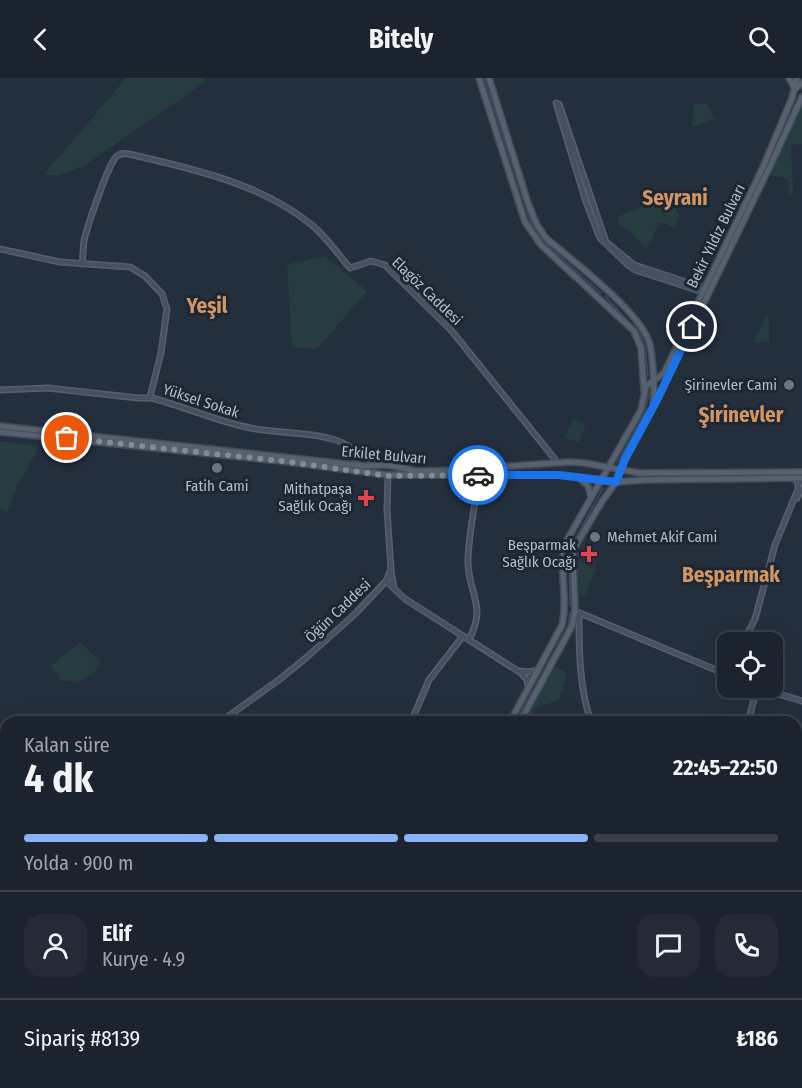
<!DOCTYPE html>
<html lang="tr">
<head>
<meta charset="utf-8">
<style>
	:root { --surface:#1b232e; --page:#242b36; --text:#f1f3f6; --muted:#a0a4aa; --line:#39404a; --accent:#8ab4f8 }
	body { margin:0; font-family:"Fira Sans Condensed",sans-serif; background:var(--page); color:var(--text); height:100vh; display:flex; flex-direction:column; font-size:22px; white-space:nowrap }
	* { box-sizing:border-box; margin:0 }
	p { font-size:20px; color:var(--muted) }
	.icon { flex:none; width:33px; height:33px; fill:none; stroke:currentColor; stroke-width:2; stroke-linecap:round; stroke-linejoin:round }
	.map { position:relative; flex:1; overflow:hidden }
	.drawer { position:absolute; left:0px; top:638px; width:802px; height:374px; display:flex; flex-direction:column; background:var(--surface); border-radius:18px 18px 0 0; box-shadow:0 6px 24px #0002,0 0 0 2px var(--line) }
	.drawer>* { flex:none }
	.controls { position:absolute; left:717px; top:554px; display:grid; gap:12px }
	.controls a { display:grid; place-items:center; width:66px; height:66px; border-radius:12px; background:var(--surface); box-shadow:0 6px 24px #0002,0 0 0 2px var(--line); font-size:30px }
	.pin { position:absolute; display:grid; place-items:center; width:51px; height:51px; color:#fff; margin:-26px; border:3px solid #fff; border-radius:50%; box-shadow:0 2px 6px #0007 }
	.courier { position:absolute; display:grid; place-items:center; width:60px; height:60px; margin:-30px; border:4px solid #1a73e8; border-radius:50%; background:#fff; color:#222; box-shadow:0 2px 8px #0007 }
	.overview em { font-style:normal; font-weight:700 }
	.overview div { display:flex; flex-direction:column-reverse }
	.overview { display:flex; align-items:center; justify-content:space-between; height:102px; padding:0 24px }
	h1 { font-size:39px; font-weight:700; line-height:45px }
	.bar { display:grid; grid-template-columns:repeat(4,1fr); gap:9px 6px; align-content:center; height:72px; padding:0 24px }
	.bar i { height:8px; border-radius:4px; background:var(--line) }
	.bar .selected { background:var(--accent) }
	.bar p { grid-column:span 4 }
	.line { display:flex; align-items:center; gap:15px; padding:0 24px; border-top:2px solid var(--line) }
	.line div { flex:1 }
	.round { display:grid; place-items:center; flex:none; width:63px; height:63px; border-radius:18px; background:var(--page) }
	header { display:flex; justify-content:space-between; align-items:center; height:78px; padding:0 24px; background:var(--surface); font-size:27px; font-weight:700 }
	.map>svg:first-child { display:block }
	.medical { fill:#32303f }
	.green { fill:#263c3f }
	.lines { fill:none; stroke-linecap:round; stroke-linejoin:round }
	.stream { stroke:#394c67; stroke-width:1.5 }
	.secondary-casing { stroke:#565f6c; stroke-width:7 }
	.primary-casing { stroke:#414a57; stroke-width:8 }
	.secondary { stroke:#465061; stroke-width:4 }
	.primary { stroke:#56606e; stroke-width:5 }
	.done { stroke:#828b98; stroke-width:6; stroke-dasharray:0 10.8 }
	.route { stroke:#1a73e8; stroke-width:8 }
	.worship-dot { fill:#6b7280; stroke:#1d2633; stroke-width:2 }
	.health-dot { fill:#e0444e; stroke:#1d2633; stroke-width:2 }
	.labels { text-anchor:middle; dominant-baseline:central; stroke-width:6; stroke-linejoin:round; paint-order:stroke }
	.street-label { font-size:15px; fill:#b4bcc9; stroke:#1d2633 }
	.poi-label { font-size:15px; fill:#b4bcc9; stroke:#1d2633; text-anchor:end }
	.district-label { font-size:21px; font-weight:bold; fill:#d59563; stroke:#1d2633 }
</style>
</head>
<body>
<header><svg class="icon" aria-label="back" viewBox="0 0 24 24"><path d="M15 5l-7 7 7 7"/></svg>Bitely<svg class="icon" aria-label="search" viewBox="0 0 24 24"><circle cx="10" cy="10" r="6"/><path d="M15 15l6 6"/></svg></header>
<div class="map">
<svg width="802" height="1010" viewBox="0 0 802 1010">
	<rect width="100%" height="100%" fill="#242f3e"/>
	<path class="medical" d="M581,463l21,10 -7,16 -19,-9z"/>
	<path class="green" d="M126,0h79v4l-121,84 -25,9h-13v-3z
		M802,25v41l-11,1 2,47 -3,3 -3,-17 -18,-3z
		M694,26h13l8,15 -23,8z
		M668,119l12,19 -6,12 -10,-5h-5l-11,23 -3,2 -16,-18 -10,-5 -2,-8z
		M325,178l42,35 -48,56 -4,2 -20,-2 -3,-3 -5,-78 2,-2z
		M767,236l2,7v21h-16z
		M572,341l14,4 -7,19 -14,-4z
		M0,363l38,5 -2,7 -17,30 -12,29 -7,-3z
		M578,482l18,9 -11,28 -7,-3 -1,-33z
		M80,564l21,20 -8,12 -16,9 -16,-3 -10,-14z
		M553,590h5l9,5 -8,27 -23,8 -5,13h-7z"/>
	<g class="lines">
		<path class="stream" d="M484,0l47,145 13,19 57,51
			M605,218l35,38 5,12 3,30
			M617,385l28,-51 4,-19
			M570,528l-1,-56 34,-62
			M516,644l52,-96 2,-14
			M415,1010l2,-5"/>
		<g class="secondary-casing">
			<path id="secondary" d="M0,171l60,13 70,5 15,9 17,18 5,15 -6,44 -11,44
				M82,186c1,-7 1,-16 2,-23 3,-14 24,-76 32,-84 4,-4 9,-4 13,-3 64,15 132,29 184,72 14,12 25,28 37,42l21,-7 14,4 66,65 107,133
				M703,214l-68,-22 -7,-5 -28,-27 -14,-36 -30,-99 3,1 47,138 28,23 71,23
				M0,312l48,-2 90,10h14c33,9 65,23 98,30 29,6 72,3 97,17 7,4 9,12 10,20
				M355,375l26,11
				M797,420l5,-9
				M391,493l3,16
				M386,503l19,18 116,74 6,7 1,7
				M575,533l153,64
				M579,535c0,37 0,74 12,109
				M469,562c19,-37 -2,-46 -1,-81 1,-29 8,-56 11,-84
				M743,564l12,-23 20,-74 23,-56v-7l-5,-4
				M520,593l8,1 10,-2
				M755,609l47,14
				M220,644l60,-43 27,-22 48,-43 31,-33 5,-12 -4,-59 1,-35
				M411,644l18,-42 34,-44
				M748,644l9,-34"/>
		</g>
		<g class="primary-casing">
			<path id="primary" d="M479,0l46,144 16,23 93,86 7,17 3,42
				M489,0l39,125 9,22 9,13c27,23 89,70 102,101 5,10 7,52 5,64
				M789,0l6,11 7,-6
				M0,348l365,40 23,-1 28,6h20l134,-9 14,1 56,10 162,-1
				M0,354l281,29 107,14h171l57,7 29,-2 157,-2
				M579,400l9,8 3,11
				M510,644l52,-97c7,-28 -5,-58 5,-85l74,-130 5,-24 18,-13 99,-206 29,-69 5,-20
				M520,644l52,-96 3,-15 -2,-56 3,-10 27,-45 13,-18 9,-23 32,-59 115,-238 30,-65
				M796,912l6,-2
				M796,920l6,-3
				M410,1010l2,-5
				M423,1010l3,-5
				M584,1010l14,-5
				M600,1010l11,-5"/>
		</g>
		<use href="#secondary" class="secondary"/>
		<use href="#primary" class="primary"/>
	</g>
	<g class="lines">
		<path class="done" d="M67,360l214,23 107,15 90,-1"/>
		<path class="route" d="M478,397h81l57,7 9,-23 32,-59 35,-73"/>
	</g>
	<g class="worship-dot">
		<circle cx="789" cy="307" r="6"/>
		<circle cx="217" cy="390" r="6"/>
		<circle cx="595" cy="459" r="6"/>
	</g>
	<g class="health-dot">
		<path d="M363 411h6v6h6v6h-6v6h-6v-6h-6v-6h6z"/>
		<path d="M586 467h6v6h6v6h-6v6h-6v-6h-6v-6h6z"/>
	</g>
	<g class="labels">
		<g class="street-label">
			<text transform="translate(716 158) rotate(-64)">Bekir Yıldız Bulvarı</text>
			<text transform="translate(427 213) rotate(44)">Elagöz Caddesi</text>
			<text transform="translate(201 323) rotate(18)">Yüksel Sokak</text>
			<text transform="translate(384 377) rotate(5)">Erkilet Bulvarı</text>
			<text transform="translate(338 533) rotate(-44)">Öğün Caddesi</text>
		</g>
		<g class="poi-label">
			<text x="777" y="307">Şirinevler Cami</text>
			<text x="217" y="408" text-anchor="middle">Fatih Cami</text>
			<text x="352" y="411">Mithatpaşa<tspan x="352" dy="17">Sağlık Ocağı</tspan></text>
			<text x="607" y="459" text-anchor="start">Mehmet Akif Cami</text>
			<text x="576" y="467">Beşparmak<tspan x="576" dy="17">Sağlık Ocağı</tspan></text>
		</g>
		<g class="district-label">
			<text x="675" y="120">Seyrani</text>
			<text x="207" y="228">Yeşil</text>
			<text x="741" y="337">Şirinevler</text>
			<text x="731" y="497">Beşparmak</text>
		</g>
	</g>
</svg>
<div class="controls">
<a><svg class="icon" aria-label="locate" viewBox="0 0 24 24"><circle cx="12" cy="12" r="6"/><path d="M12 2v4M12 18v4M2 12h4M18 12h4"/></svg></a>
</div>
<div class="pin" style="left:67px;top:360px;background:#ea580c"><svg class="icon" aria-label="bag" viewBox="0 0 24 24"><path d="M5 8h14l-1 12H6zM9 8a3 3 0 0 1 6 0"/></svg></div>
<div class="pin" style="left:692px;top:249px;background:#1f2937"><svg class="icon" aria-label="home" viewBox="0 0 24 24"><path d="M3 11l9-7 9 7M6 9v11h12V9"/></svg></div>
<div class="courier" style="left:478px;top:397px"><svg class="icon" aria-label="car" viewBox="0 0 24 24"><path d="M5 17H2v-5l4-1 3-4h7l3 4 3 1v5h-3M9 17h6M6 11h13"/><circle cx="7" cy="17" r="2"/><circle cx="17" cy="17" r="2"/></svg></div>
<section class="drawer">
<div class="overview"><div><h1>4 dk</h1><p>Kalan süre</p></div><em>22:45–22:50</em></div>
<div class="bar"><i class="selected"></i><i class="selected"></i><i class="selected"></i><i></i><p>Yolda · 900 m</p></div>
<div class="line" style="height:108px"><a class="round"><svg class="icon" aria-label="person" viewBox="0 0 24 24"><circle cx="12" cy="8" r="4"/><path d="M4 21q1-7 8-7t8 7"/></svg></a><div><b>Elif</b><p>Kurye · 4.9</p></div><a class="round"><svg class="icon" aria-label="chat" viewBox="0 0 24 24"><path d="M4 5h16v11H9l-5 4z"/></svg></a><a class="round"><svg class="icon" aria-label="phone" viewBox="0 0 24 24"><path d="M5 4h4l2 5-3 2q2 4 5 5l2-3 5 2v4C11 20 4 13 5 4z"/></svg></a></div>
<div class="line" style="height:78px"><div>Sipariş #8139</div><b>₺186</b></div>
</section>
</div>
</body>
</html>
